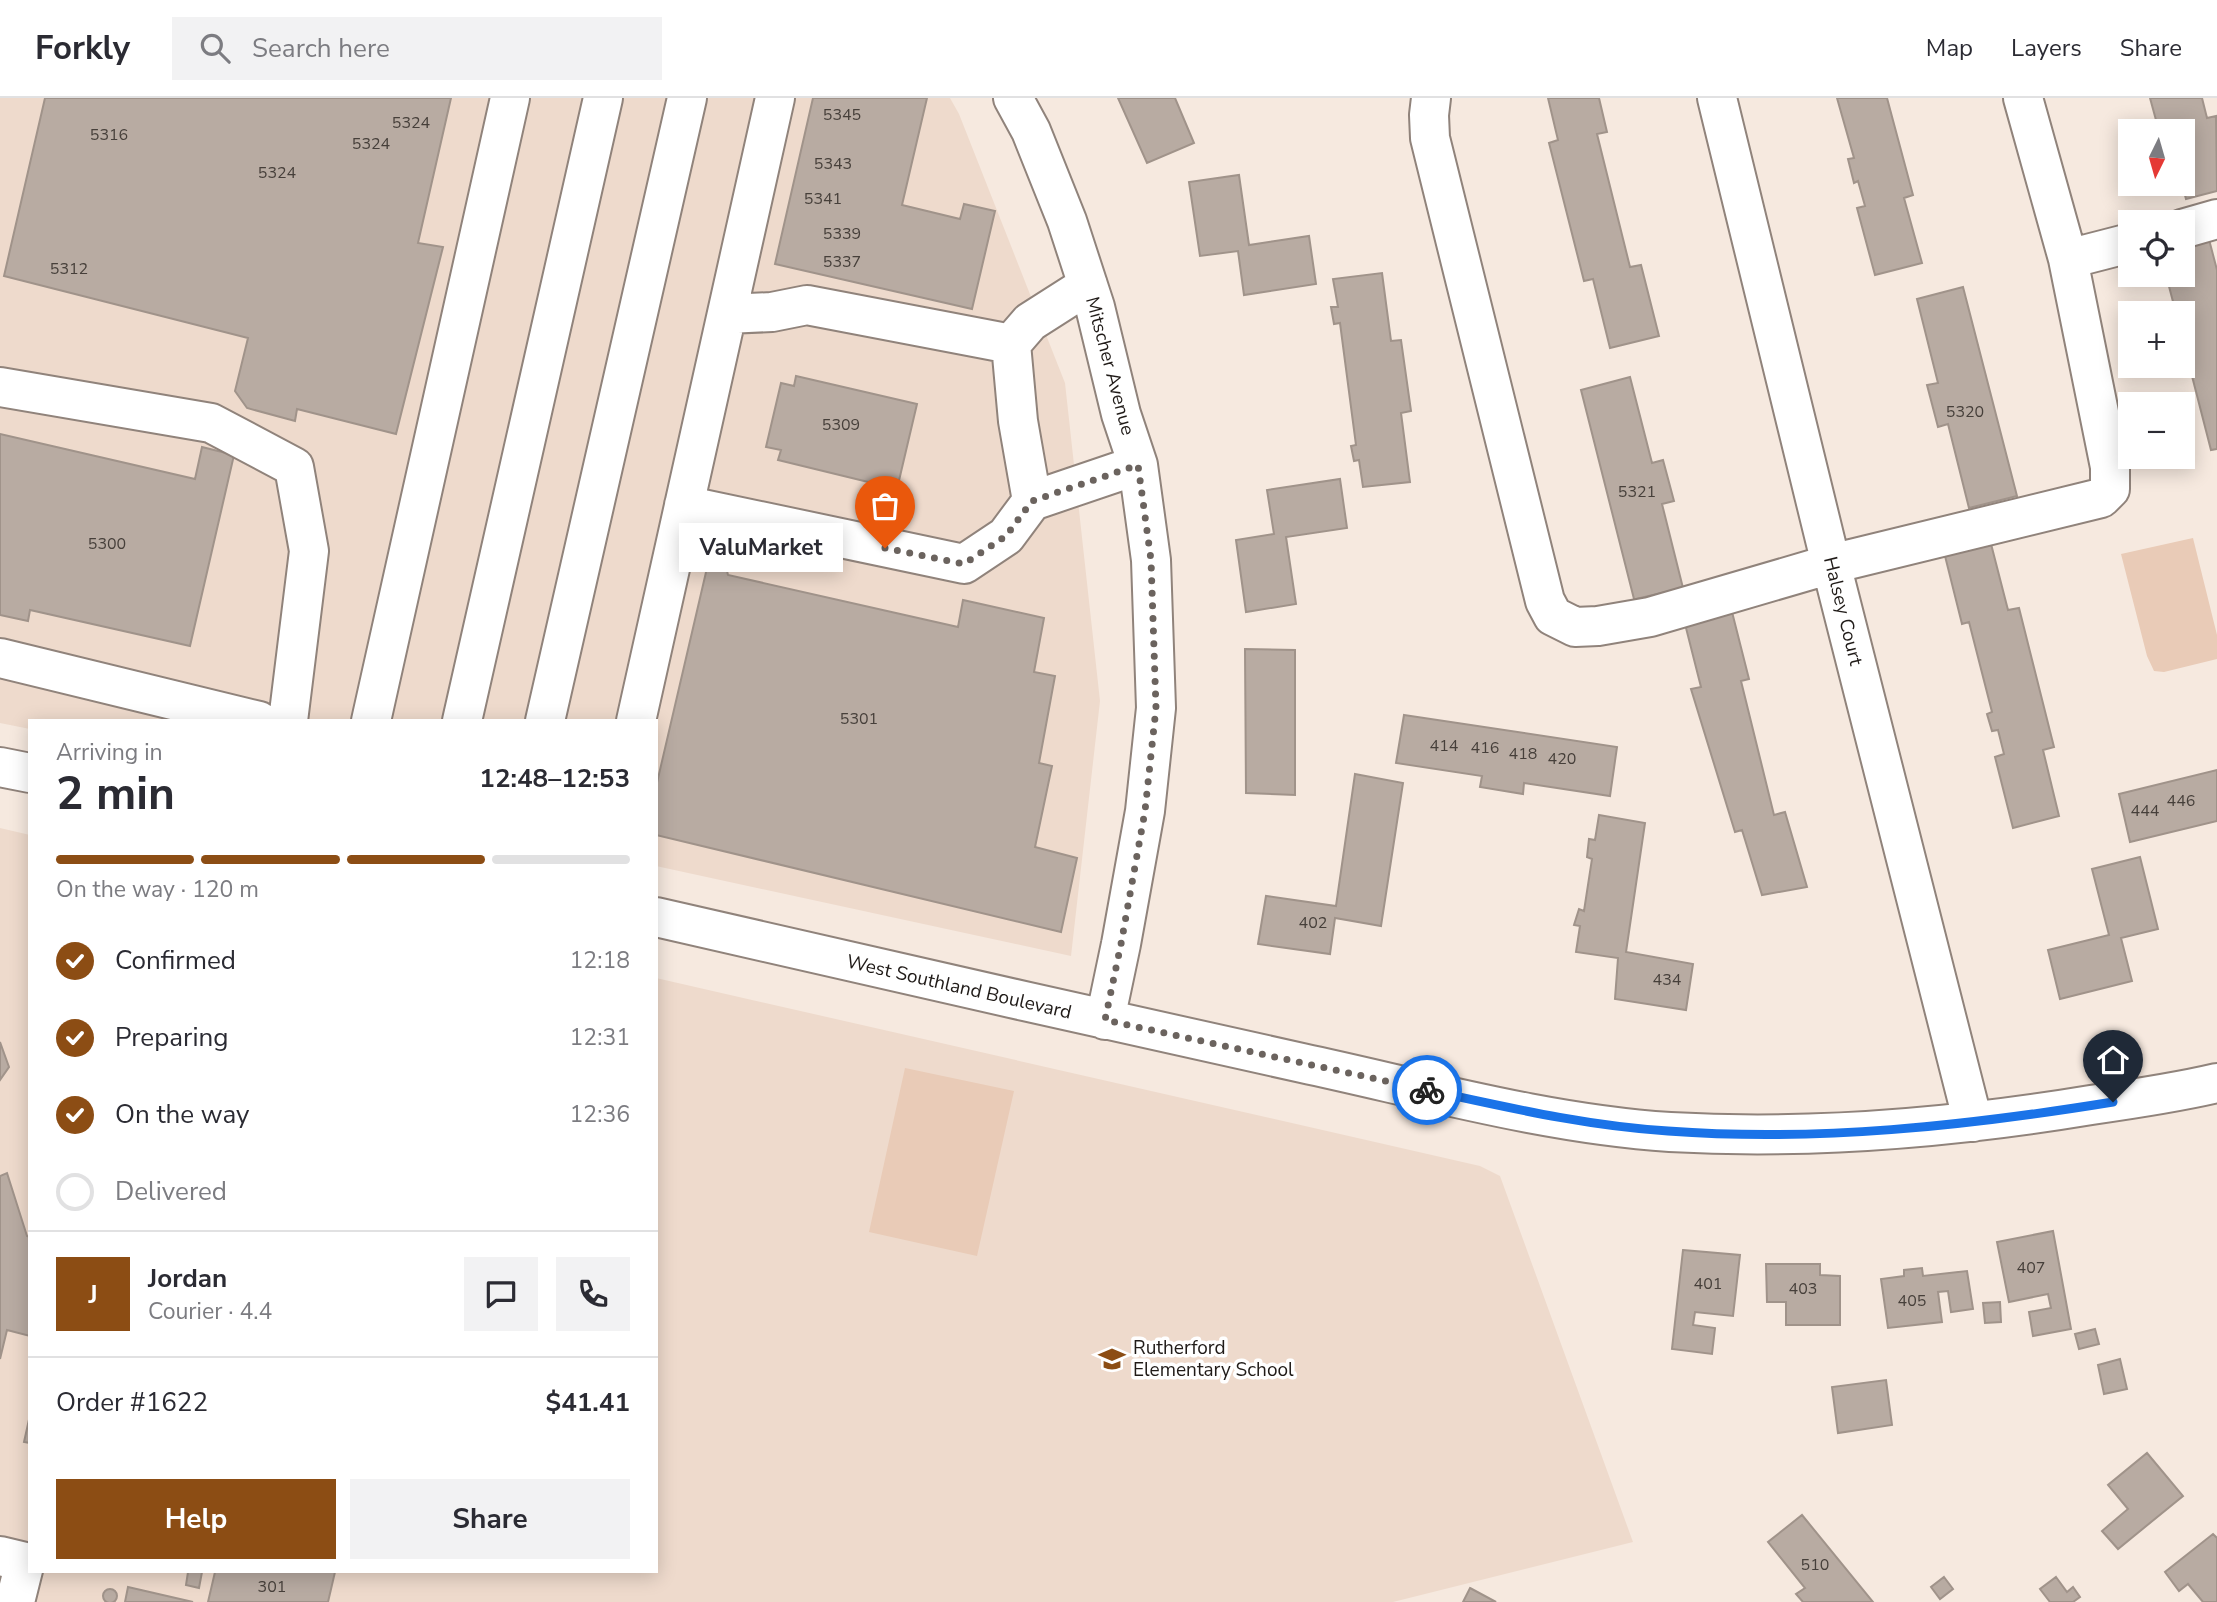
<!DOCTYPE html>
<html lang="en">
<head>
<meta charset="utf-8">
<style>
	:root { --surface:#fff; --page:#f2f2f3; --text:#2b2b33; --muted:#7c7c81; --line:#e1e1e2; --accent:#8c4d14 }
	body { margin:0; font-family:"Nunito Sans",sans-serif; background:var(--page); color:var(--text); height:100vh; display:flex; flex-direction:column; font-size:26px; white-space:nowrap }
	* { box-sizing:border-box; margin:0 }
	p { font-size:23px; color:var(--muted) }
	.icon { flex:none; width:38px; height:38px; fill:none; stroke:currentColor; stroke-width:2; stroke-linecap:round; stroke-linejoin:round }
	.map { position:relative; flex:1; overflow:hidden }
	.side { position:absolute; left:28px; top:621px; width:630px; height:854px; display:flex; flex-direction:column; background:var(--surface); border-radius:0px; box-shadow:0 4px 18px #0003 }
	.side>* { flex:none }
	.needle { width:46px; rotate:185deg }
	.fabs { position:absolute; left:2118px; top:21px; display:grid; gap:14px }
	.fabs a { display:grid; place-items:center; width:77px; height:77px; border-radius:0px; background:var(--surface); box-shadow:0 4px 18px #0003; font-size:35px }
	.pin { position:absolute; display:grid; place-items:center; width:60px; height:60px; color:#fff; margin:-72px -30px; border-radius:50% 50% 50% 0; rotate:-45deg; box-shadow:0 0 7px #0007 }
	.pin .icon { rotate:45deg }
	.courier { position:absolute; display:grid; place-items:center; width:70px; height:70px; margin:-35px; border:5px solid #1a73e8; border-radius:50%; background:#fff; color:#222; box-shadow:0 2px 9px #0007 }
	.bubble { position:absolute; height:49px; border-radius:0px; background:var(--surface); box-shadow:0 4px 18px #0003; font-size:23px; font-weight:700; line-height:49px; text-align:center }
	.overview em { font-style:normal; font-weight:700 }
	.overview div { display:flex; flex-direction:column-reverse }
	.overview { display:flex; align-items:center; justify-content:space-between; height:119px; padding:0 28px }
	h1 { font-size:46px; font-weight:700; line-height:52px }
	.bar { display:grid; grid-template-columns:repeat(4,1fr); gap:10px 7px; align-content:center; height:84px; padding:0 28px }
	.bar i { height:9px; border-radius:5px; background:var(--line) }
	.bar .selected { background:var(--accent) }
	.bar p { grid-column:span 4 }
	.line { display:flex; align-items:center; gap:18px; padding:0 28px; border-top:2px solid var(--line) }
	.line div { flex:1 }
	.round { display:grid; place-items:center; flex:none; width:74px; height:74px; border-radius:0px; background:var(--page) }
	ol { padding:0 28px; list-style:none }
	li { display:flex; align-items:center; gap:21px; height:77px }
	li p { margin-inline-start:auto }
	li .icon { padding:7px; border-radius:50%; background:var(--accent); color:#fff; stroke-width:4 }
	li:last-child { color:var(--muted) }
	li i { width:38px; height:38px; border:4px solid var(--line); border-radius:50% }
	.button { display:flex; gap:14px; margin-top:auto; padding:14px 28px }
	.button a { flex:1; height:80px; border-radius:0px; background:var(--accent); color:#fff; font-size:28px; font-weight:700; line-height:80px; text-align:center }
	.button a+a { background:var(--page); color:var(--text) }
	header { display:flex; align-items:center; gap:42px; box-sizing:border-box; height:98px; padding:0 35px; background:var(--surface); border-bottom:2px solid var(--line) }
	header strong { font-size:33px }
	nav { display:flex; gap:38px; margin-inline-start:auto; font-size:24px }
	.search { width:490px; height:63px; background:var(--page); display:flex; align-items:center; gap:18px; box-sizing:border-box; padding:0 24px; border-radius:0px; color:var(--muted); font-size:26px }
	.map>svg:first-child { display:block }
	.built { fill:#eedacc }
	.green { fill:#e9cbb7 }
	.building { fill:#b8aba2; stroke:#a0938a; stroke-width:2 }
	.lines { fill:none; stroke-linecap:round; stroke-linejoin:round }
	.minor-casing { stroke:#90837b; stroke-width:42 }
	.minor { stroke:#fff; stroke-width:38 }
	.done { stroke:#6b635e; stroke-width:7; stroke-dasharray:0 12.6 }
	.route { stroke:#1a73e8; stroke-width:9 }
	.labels { text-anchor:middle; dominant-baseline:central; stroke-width:7; stroke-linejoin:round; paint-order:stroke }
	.number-label { font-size:16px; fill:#463f3a }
	.street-label { font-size:19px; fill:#201b18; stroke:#fff }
	.poi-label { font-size:19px; fill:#201b18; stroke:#fff; text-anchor:start }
</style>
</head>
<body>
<header>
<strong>Forkly</strong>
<div class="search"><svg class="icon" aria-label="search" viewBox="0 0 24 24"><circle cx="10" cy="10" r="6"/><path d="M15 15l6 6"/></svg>Search here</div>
<nav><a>Map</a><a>Layers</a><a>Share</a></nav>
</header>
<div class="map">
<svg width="2217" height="1504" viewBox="0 0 2217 1504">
	<rect width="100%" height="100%" fill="#f6e9df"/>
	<path class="built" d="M0,0h950l9,16 106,269 35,318 -29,255 -415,-90v-145h-626v8l-30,-6z
		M0,730l30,7v737h626v-594l824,188 20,10 133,366 -240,60h-1393z"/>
	<path class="green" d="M2193,440l24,97v24l-53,13 -10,-1 -7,-15 -26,-102z
		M905,970l109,23 -37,165 -108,-24z"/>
	<path class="building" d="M45,0h406l-33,145 25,4 -47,187 -99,-25 -2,12 -48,-13 -12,-17 13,-53 -244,-62z
		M813,0h114l-25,107 58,14 4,-15 31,7 -23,98 -197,-45z
		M1118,0h57l19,45 -47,20z
		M1548,0h51l8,34 -10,2 33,133 11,-2 18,71 -49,12 -17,-69 -9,2 -35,-138 9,-3z
		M1837,0h50l26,97 -9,3 18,65 -47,12 -18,-67 8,-2 -7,-25 -4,2 -6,-24 6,-1z
		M2150,0h52l5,20 9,-2 1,75 -31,8 -4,-15v-53h-23z
		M1239,77l10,70 60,-9 7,48 -72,11 -6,-44 -38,5 -11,-74z
		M2206,130l11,42v179l-6,1 -29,-113v-24h-6l-10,-38h16v-41z
		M1382,175l9,68 10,-1 10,71 -10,2 9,69 -47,5 -4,-27 -5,1 -3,-15 5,-1 -16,-122 -6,1 -3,-17h7l-5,-28z
		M1963,189l54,209 -48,12 -21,-84 -10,3 -11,-42 11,-2 -21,-84z
		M796,278l121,28 -20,85 -119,-29 3,-10 -15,-3 15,-64 13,3z
		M1630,279l22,86 11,-3 11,41 -12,3 21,84 -47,11h-2l-53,-209z
		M0,336l195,45 7,-32 32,8 -44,191 -160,-36 -2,11 -28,-6z
		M1340,381l7,49 -61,9 10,67 -50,8 -10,-72 38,-6 -7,-44z
		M1990,442l18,70 11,-2 35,139 -11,3 16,66 -46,12 -18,-71 9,-3 -6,-24 -6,1 -5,-17 5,-2 -23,-90 -7,2 -18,-72z
		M707,470l20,3 1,4 230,52 5,-27 81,18 -10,54 21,4 -16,87 13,3 -17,81 42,11 -16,74 -405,-97v-48z
		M1731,510l18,71 -8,2 33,134 11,-3 22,75 -45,8 -20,-65 -7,2 -44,-143 10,-2 -17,-67z
		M1245,551l50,1v145l-49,-2z
		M1404,617l213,32 -7,49 -86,-13 -1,11 -43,-7 2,-11 -86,-13z
		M2217,672v51l-87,21 -11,-48z
		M1355,676l48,9 -22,143 -46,-8 -5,36 -72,-10 8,-48 70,10z
		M1599,717l46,8 -19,129 67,12 -7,46 -71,-11 3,-41 -42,-6 4,-26 -6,-1 5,-16 5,2 8,-52 -5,-2 2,-18 6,1z
		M2140,759l18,72 -37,9 11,43 -72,18 -12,-49 61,-15 -17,-66z
		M0,944l9,25 -9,13z
		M7,1075l20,63 3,1v99l-23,-6 -7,29v-183z
		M2053,1133l18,98 -38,7 -4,-24 22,-4 -3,-14 -39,8 -12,-60z
		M1683,1152l57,5 -7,61 -38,-4 -2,13 22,3 -3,26 -40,-5z
		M1766,1166h54v11l20,1v49h-54v-23h-19z
		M1922,1170l1,8 44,-5 6,38 -22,3 -3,-21 -10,1 4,30 -54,6 -7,-49 23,-3v-6z
		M2000,1204l1,20 -16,1 -2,-20z
		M2095,1231l4,15 -20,5 -4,-15z
		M2120,1261l7,30 -23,5 -6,-29z
		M1886,1282l6,45 -54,8 -6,-46z
		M30,1317v28l-6,-1z
		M2147,1355l36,43 -65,53 -16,-18 26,-22 -20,-24z
		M1802,1417l71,87h-70l-7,-8 9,-6 -37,-46z
		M2213,1436l4,4v64h-14l-15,-18 -9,7 -14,-19z
		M188,1474h14l-3,16 -13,-3z
		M215,1474h120l-7,30h-120z
		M1944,1479l9,12 -13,10 -9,-12z
		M2056,1479l11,15 6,-5 7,10 -7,5h-23l-10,-13z
		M128,1489l65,15h-68z
		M1470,1490l26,14h-33z
		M103 1498a7 7 0 1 1 14 0a7 7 0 1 1-14 0Z"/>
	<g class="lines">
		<g class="minor-casing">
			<path id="minor" d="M1013,0l18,33 36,90 28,86 26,107 17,51 13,95 5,148 -11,103 -24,133 -16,76
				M1431,0l-2,17 1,23 115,463 8,15 22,11 23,-1 52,-9 181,-53 270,-66 9,-9v-22l-42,-208 62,-16
				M1717,0l114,466 142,558
				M2023,0l45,161
				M2182,131l35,-10
				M727,216l45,-2 35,-7 204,39
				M0,289l211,36 83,44 15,84 -21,170
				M1032,403l-14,-80 -7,-77 19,-22 58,-37
				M684,407l280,59 42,-28 26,-35 106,-36
				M0,560l259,63
				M371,623l139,-623
				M462,623l141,-623
				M545,623l142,-623
				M636,623l139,-623
				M0,669l30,6
				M656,819c216,49 430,99 646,146 121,26 244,61 368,69 142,8 282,-4 421,-27 42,-6 84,-12 126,-22
				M0,1458l25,6 -10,40"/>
		</g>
		<use href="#minor" class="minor"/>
	</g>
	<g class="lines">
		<path class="done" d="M885,450l79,16 42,-28 26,-35 106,-36 13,95 5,148 -11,103 -24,133 -16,76 322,70"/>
		<path class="route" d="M1427,992c79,17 159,36 241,41 150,11 297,-5 445,-29"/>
	</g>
	<defs>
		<g id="school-bare" transform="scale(2.1)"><path d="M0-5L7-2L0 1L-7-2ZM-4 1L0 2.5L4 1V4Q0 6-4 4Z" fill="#8c4d14" stroke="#fff" stroke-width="2.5" paint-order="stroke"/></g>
	</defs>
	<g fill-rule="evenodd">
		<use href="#school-bare" x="1112" y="1261"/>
	</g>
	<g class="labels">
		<g class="number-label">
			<text x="842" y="17">5345</text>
			<text x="411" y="25">5324</text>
			<text x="109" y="37">5316</text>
			<text x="371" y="46">5324</text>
			<text x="833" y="66">5343</text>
			<text x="277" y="75">5324</text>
			<text x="823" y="101">5341</text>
			<text x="842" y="136">5339</text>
			<text x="842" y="164">5337</text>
			<text x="69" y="171">5312</text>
			<text x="1965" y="314">5320</text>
			<text x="841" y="327">5309</text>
			<text x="1637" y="394">5321</text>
			<text x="107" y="446">5300</text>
			<text x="859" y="621">5301</text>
			<text x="1444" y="648">414</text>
			<text x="1485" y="650">416</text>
			<text x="1523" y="656">418</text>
			<text x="1562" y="661">420</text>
			<text x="2181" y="703">446</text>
			<text x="2145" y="713">444</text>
			<text x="1313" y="825">402</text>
			<text x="1667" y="882">434</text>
			<text x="2031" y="1170">407</text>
			<text x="1708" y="1186">401</text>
			<text x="1803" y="1191">403</text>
			<text x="1912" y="1203">405</text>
			<text x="1815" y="1467">510</text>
			<text x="272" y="1489">301</text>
		</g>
		<g class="street-label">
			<text transform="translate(1110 268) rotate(75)">Mitscher Avenue</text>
			<text transform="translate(1843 513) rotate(76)">Halsey Court</text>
			<text transform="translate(959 889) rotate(13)">West Southland Boulevard</text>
		</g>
		<g class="poi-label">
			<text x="1133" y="1250">Rutherford<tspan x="1133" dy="22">Elementary School</tspan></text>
		</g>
	</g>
</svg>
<div class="fabs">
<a><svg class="needle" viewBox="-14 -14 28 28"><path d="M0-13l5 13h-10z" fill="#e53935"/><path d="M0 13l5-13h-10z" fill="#7c7c81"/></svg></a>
<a><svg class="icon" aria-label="locate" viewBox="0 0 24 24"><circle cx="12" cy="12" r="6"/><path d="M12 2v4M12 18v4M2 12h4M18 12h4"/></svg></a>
<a>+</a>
<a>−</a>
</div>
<div class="pin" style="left:885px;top:450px;background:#ea580c"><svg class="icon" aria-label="bag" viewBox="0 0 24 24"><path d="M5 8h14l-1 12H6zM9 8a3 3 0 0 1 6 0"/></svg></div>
<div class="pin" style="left:2113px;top:1004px;background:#1f2937"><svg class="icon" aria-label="home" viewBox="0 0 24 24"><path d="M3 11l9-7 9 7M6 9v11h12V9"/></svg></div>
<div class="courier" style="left:1427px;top:992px"><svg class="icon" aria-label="bike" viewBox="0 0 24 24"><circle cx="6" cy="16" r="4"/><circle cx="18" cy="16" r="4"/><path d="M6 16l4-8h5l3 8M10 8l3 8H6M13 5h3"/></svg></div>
<div class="bubble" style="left:679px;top:425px;width:164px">ValuMarket</div>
<section class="side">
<div class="overview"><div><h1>2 min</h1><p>Arriving in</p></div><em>12:48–12:53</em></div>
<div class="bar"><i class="selected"></i><i class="selected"></i><i class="selected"></i><i></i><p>On the way · 120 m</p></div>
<ol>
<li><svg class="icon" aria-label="check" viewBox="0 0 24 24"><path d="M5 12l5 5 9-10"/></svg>Confirmed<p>12:18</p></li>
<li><svg class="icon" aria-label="check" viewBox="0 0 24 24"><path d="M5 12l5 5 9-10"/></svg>Preparing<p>12:31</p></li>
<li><svg class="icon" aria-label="check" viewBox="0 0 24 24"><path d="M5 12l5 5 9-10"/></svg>On the way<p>12:36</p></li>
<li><i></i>Delivered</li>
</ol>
<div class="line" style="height:126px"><b class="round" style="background:var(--accent);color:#fff">J</b><div><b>Jordan</b><p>Courier · 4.4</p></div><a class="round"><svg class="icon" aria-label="chat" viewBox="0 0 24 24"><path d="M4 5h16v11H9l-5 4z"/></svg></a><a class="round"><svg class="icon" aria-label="phone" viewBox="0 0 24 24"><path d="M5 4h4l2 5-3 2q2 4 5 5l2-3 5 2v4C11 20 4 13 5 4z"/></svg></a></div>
<div class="line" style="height:91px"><div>Order #1622</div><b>$41.41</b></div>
<div class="button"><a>Help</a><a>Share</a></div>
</section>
</div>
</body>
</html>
